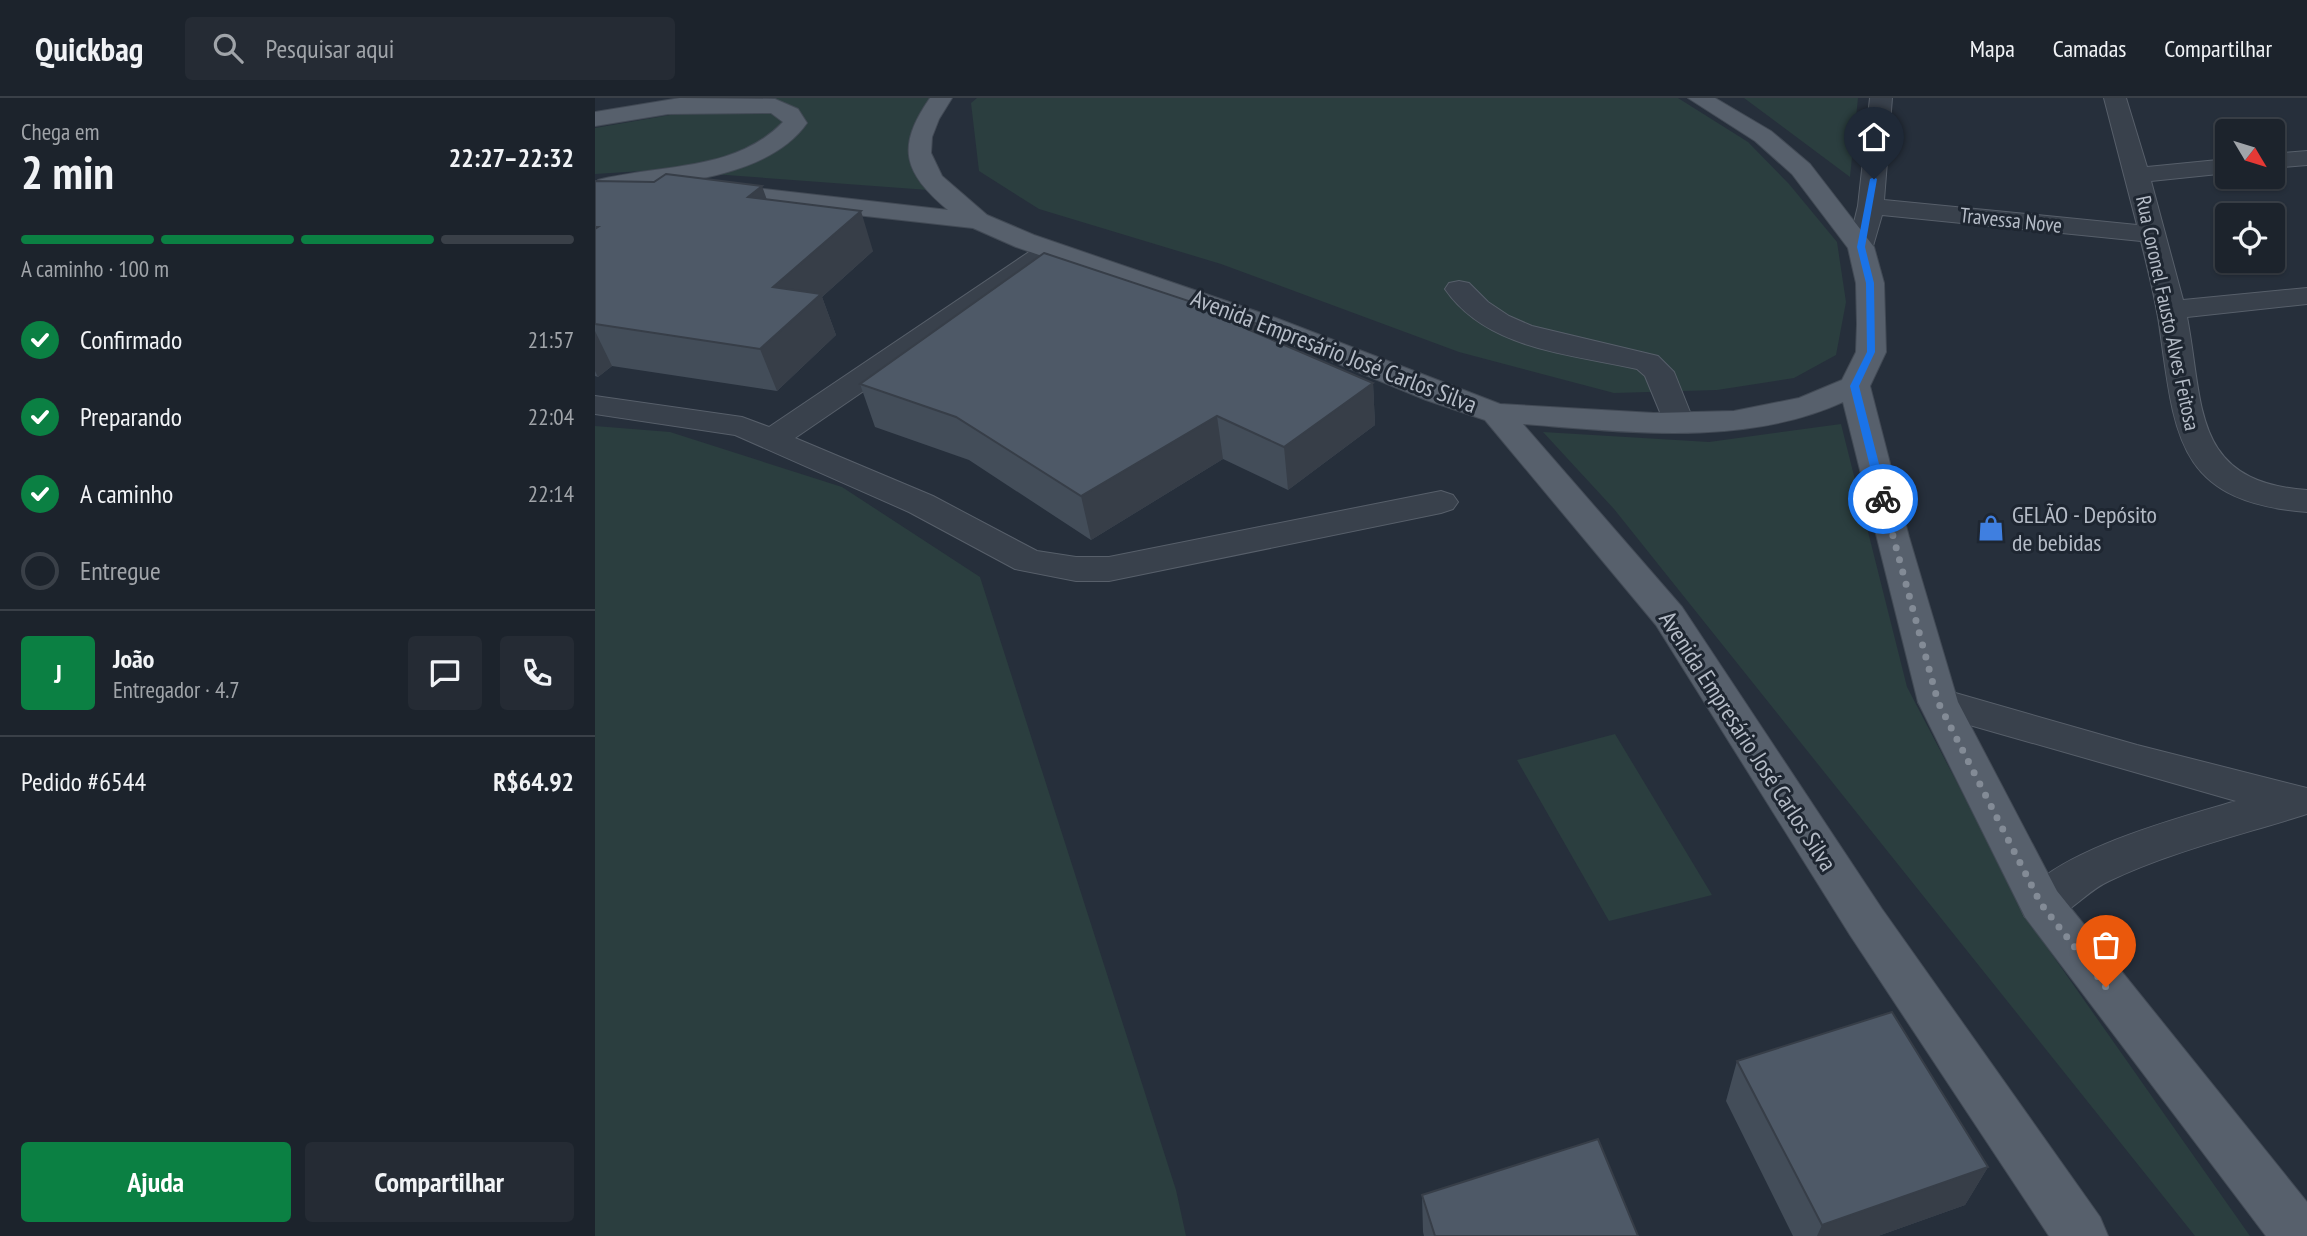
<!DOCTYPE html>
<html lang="pt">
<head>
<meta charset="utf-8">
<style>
	:root { --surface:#1c232c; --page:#252b34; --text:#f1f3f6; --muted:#a0a4a9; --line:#3a4048; --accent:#0b8043 }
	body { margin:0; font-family:"PT Sans Narrow",sans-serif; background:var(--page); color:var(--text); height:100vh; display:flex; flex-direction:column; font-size:26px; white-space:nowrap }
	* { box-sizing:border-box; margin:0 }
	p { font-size:23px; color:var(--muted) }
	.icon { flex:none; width:38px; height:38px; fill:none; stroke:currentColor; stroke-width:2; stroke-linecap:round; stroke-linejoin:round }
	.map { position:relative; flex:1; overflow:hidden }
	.panel { display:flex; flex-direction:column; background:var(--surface); width:595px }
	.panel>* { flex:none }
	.needle { width:46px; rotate:128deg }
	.controls { position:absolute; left:1620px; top:21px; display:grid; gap:14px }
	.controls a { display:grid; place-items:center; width:70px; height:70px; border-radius:7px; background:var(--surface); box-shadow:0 2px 5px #0004,0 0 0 2px var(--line); font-size:35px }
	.pin { position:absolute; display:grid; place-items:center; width:60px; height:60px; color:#fff; margin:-72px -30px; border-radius:50% 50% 50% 0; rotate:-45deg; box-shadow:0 0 7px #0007 }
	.pin .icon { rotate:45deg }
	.courier { position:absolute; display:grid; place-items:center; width:70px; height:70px; margin:-35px; border:5px solid #1a73e8; border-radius:50%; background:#fff; color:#222; box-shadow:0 2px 9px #0007 }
	.head em { font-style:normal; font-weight:800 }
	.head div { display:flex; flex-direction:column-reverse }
	.head { display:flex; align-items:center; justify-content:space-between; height:119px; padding:0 21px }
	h1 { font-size:46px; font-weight:800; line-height:52px }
	.bar { display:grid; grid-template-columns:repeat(4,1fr); gap:10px 7px; align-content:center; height:84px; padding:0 21px }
	.bar i { height:9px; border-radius:5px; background:var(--line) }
	.bar .active { background:var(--accent) }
	.bar p { grid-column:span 4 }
	.line { display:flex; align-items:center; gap:18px; padding:0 21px; border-top:2px solid var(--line) }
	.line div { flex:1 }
	.round { display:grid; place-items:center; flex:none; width:74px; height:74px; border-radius:7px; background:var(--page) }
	ol { padding:0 21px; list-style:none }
	li { display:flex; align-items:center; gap:21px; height:77px }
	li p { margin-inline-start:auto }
	li .icon { padding:7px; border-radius:50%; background:var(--accent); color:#fff; stroke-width:4 }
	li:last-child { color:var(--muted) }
	li i { width:38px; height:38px; border:4px solid var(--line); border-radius:50% }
	.action { display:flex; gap:14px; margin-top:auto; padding:14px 21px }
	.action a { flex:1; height:80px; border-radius:7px; background:var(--accent); color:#fff; font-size:28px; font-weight:800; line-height:80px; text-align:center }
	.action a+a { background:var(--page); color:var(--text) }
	header { display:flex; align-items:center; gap:42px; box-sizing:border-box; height:98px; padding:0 35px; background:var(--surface); border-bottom:2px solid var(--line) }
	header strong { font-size:33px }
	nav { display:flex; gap:38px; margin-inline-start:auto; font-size:24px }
	.search { width:490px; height:63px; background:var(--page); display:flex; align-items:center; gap:18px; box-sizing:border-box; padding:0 24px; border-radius:7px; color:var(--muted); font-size:26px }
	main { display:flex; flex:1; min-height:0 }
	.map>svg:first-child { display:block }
	.green { fill:#2b3e3f }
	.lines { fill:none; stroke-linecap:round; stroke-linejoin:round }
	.minor-casing { stroke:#575f6a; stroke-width:2 }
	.major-casing { stroke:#424a55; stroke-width:2 }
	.minor { fill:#39414c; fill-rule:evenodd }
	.major { fill:#57606c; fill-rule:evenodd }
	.wall { fill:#434d59 }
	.shaded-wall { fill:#373e48 }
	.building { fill:#4e5967; stroke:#373e48; stroke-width:2 }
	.route { fill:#1a73e8 }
	.done { stroke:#838b96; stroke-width:7; stroke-dasharray:0 12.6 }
	.labels { text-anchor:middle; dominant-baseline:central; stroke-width:6; stroke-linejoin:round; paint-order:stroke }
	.far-street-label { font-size:21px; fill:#b5bcc7; stroke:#1e2631 }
	.street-label { font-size:24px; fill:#b5bcc7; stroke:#1e2631 }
	.poi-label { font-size:24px; fill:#b5bcc7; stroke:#1e2631; text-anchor:start }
</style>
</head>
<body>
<header>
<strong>Quickbag</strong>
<div class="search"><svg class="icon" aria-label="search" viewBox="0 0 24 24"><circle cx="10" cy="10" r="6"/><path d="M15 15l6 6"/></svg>Pesquisar aqui</div>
<nav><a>Mapa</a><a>Camadas</a><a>Compartilhar</a></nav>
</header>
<main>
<section class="panel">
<div class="head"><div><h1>2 min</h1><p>Chega em</p></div><em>22:27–22:32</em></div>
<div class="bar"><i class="active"></i><i class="active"></i><i class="active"></i><i></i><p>A caminho · 100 m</p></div>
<ol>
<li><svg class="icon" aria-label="check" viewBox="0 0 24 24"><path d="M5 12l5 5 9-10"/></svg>Confirmado<p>21:57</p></li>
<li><svg class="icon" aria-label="check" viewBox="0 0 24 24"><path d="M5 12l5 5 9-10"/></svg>Preparando<p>22:04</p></li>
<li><svg class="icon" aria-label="check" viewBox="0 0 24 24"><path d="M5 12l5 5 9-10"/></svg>A caminho<p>22:14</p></li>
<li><i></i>Entregue</li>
</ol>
<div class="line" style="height:126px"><b class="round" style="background:var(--accent);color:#fff">J</b><div><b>João</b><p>Entregador · 4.7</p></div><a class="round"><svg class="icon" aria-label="chat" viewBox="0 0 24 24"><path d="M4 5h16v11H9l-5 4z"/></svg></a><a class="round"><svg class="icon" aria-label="phone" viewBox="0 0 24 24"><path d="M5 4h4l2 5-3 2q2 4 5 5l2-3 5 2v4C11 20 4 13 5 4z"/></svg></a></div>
<div class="line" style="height:91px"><div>Pedido #6544</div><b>R$64.92</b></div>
<div class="action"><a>Ajuda</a><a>Compartilhar</a></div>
</section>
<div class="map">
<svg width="1712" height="1138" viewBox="0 0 1712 1138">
	<rect width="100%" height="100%" fill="#262f3b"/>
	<path class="green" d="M174,0h170l-28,41 31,52 -284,-21 -63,4v-46z
		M382,0h701l70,44 41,42 48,58 9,60 -10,53 -42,23 -77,12 -103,3 -155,-41 -238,-88 -182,-55 -60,-38 -8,-68z
		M1149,0h114l-8,79z
		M1246,326l66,263 125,239 218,310h-55l-581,-727 -71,-77 166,10z
		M0,328l75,6 172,55 138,90 196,613 10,46h-591z
		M1020,636l97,161 -103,26 -92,-161z"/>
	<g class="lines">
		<g class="minor-casing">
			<path id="minor" d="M1275,0h22l-8,102 253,25 -33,-127h22l21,69 81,-8v14l-77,8 32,119 124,-12v16l-120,13c17,88 4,165 120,173v22c-129,-10 -132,-74 -147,-182 -4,-30 -12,-60 -19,-89l-259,-26 -11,38h-20l-3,-6 10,-41z
				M1712,53v14l-34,3v-14z
				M444,152l10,2 4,6 -4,6 -254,174 138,58 104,55 39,6h33l332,-66 12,4 5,7 -5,7 -12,4 -332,68h-33l-61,-12 -106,-57 -174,-77 -140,-21v-18l147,21 27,10 260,-175z
				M864,183l10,2 19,19 21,14 23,10 126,30 16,16 20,50 -5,7 -11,3 -11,-3 -22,-53 -8,-7c-66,-15 -150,-19 -192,-80l4,-6z
				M1343,590l199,57 170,43v26c-66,21 -135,37 -198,67 -31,14 -47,49 -84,36l-6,-13c25,-51 163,-87 217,-103l-312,-89 -6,-10 6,-10z"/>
		</g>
		<g class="major-casing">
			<path id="major" d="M85,0l95,1 23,10 9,14c-39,56 -138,60 -200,70l-9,-3 -3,-6 3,-4c62,-16 137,-8 185,-58l-12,-9 -103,1 -73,12v-14z
				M335,0h22l-13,21 -7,18 -1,16 11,23 45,39 47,20 242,83 224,86 154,9 80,-2 65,-13 43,-18 14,-28 1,-28 -1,-41 -8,-35 -56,-74 -37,-33 -67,-43h27l56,33 39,33 64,83 10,36 2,69 -16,34 39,151 49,165 99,189 250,311v34h-41l-241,-319 -107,-215 -75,-300c-99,45 -215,30 -320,22l159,183 200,302 218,308 8,19h-59l-199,-301 -194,-310 -171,-205 -59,-20 -170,-70 -240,-83 -43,-19 -261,-29 -9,-3 -4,-5 4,-5 9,-3 236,27c-45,-38 -52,-63 -18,-112z"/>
		</g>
		<use href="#minor" class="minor"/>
		<use href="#major" class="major"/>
	</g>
	<path class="wall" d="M0,83l172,18 106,52 -51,46 14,38 -59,56 -165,-25 -14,11 -3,-1z
		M660,225l1,10 117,50 2,42 -87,65 -65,-31 -132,81 -122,-80 -94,-33 -15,-43z
		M1142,963l251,106 -23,38 -87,31h-85l-67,-135z
		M827,1097l216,41h-214l-1,-4z"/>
	<path class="shaded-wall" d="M167,88l14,39 -28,-28z
		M266,113l12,40 -51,46 14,38 -59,56 -17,-42 13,-62z
		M660,225l4,41 -12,-35z
		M0,233l17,35 -14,11 -3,-6z
		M778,285l2,42 -87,65 -4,-43z
		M622,318l6,43 -132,81 -10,-44z
		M1393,1069l-23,38 -87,31h-61l5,-11z"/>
	<path class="building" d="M71,76l96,12 -14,11 113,14 -88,76 48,7 -61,55 -165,-25v-95l3,-2h-3v-46l59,1z
		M449,155l211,70 -8,6 126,54 -89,64 -67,-31 -136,80 -125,-79 -96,-33z
		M1297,914l96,155 -166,58 -85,-164z
		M1003,1041l40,97h-203l-13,-41z"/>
	<path class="route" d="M1279,79l3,2 -12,68 9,36 1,69 -16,34 29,113 -5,3 -5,-3 -28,-113 17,-34 -1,-69 -9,-36 13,-68z"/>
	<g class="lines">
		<path class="done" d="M1288,401l55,203 103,202 65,83"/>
	</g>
	<defs>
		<g id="shop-bare" transform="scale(2.1)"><path d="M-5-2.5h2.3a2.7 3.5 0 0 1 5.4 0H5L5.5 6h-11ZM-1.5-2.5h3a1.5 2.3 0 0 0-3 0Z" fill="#3f7fe0" stroke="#1e2631" stroke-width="2.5" paint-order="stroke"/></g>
	</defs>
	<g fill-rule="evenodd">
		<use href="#shop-bare" x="1396" y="430"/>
	</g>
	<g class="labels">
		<g class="far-street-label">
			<text transform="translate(1416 122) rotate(6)">Travessa Nove</text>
			<text transform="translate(1573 215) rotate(78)">Rua Coronel Fausto Alves Feitosa</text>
		</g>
		<g class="street-label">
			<text transform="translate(739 253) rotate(21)">Avenida Empresário José Carlos Silva</text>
			<text transform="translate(1153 643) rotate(57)">Avenida Empresário José Carlos Silva</text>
		</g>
		<g class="poi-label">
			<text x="1417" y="416">GELÃO - Depósito<tspan x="1417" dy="28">de bebidas</tspan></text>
		</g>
	</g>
</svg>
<div class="controls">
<a><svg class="needle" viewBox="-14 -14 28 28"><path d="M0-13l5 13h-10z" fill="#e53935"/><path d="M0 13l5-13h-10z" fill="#a0a4a9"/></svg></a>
<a><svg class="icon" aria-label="locate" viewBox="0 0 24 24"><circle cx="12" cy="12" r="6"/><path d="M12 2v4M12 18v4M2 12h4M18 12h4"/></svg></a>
</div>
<div class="pin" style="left:1511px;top:889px;background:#ea580c"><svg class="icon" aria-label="bag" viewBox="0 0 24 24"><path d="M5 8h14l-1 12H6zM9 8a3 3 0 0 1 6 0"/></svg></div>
<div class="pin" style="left:1279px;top:81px;background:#1f2937"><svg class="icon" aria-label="home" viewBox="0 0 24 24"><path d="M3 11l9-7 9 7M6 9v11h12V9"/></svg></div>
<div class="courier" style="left:1288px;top:401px"><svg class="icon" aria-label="bike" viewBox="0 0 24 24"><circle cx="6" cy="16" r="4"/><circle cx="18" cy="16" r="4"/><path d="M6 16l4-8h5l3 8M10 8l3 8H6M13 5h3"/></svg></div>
</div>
</main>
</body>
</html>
